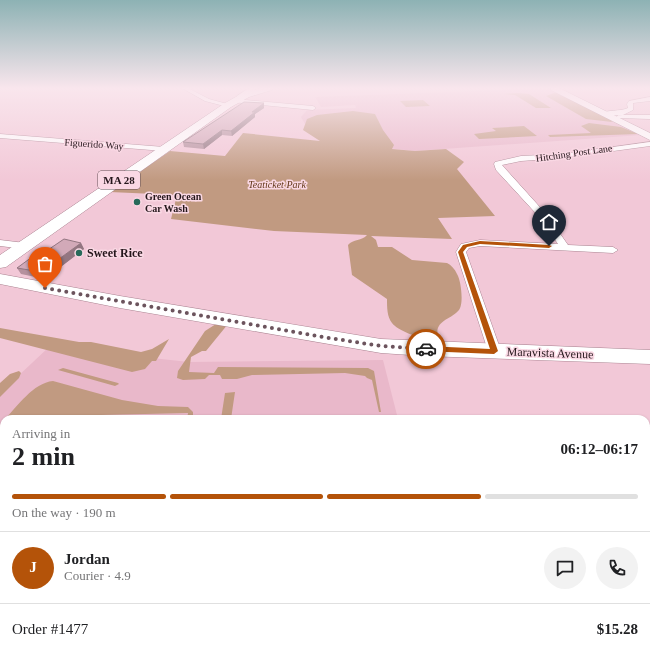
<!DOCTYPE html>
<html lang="en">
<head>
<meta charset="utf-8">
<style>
	:root { --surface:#fff; --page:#f2f2f2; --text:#202124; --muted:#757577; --line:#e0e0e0; --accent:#b45309 }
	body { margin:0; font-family:Georgia,serif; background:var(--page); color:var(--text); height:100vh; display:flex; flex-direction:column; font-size:15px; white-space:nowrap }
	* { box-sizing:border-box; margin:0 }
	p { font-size:13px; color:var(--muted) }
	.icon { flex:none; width:22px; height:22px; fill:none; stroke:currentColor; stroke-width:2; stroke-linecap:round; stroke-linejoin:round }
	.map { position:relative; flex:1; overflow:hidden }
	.details { position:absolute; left:0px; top:415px; width:650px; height:248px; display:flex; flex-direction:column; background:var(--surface); border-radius:12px 12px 0 0; box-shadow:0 1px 3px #0004 }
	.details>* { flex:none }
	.pin { position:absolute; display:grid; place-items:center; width:34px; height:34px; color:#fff; margin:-41px -17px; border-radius:50% 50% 50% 0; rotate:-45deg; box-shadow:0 0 4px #0007 }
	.pin .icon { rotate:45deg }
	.courier { position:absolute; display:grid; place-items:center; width:40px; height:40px; margin:-20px; border:3px solid #b45309; border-radius:50%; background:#fff; color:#222; box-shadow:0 1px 5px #0007 }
	.headline em { font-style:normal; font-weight:700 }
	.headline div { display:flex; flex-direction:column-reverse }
	.headline { display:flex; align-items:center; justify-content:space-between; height:68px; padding:0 12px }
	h1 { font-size:26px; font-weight:700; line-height:30px }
	.bar { display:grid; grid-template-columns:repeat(4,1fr); gap:6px 4px; align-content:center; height:48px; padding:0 12px }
	.bar i { height:5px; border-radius:3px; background:var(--line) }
	.bar .current { background:var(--accent) }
	.bar p { grid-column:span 4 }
	.line { display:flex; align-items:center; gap:10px; padding:0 12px; border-top:1px solid var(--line) }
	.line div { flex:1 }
	.round { display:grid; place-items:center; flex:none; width:42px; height:42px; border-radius:21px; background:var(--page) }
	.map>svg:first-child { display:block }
	.built { fill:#e9b8ca }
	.green { fill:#c19a81 }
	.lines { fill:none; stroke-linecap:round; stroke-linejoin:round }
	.minor-casing { stroke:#aa8391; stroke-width:1 }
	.secondary-casing { stroke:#aa8391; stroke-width:1 }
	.primary-casing { stroke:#aa8391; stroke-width:1 }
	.minor { fill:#fff; fill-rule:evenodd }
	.secondary { fill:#fff; fill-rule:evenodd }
	.primary { fill:#fff; fill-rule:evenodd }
	.wall { fill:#b5919e }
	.shaded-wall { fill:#937681 }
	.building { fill:#d2a9b8; stroke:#937681 }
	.route { fill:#b45309 }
	.done { stroke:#6c545d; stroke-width:4; stroke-dasharray:0 7.2 }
	.poi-dot { fill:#276a5a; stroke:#fad8e4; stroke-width:1.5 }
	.labels { text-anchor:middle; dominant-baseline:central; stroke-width:3; stroke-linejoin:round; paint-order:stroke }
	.far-street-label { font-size:10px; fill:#24161b; stroke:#fad8e4 }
	.far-park-label { font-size:10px; font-style:italic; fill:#633819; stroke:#fad8e4 }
	.far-poi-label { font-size:10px; font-weight:bold; fill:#24161b; stroke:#fad8e4; text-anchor:start }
	.shield { fill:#fad8e4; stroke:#645057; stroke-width:1 }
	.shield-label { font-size:11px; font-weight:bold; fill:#24161b }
	.poi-label { font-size:12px; font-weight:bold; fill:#24161b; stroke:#fad8e4; text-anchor:start }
	.street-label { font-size:12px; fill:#24161b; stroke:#fad8e4 }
</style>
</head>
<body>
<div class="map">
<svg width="650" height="663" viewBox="0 0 650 663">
	<rect width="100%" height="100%" fill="#f2c8d7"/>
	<path class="built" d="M553,88l88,47 -226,16 -48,-5 -58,-15 -8,-14 6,-7 49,-2 -1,-3 -34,2 -6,-10z
		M49,347l140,15 194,-2 15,59h-394v240h438l-1,4h-441v-270z"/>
	<path class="green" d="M518,93l11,1 22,14h-15l-21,-13 -12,-1z
		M554,93h4l53,27 1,2 -26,-3 -40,-23z
		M423,100l7,6 -24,1 -6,-6z
		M353,111l22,3 8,16 11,15 -2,4 23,2 31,-2 18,13 -7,7 38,47 -57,2 14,21 -81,-3 5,4 2,7h14l20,13 35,3c4,2 8,6 10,11 4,6 7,30 2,36 -8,10 -25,10 -21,27 -11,5 -39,-5 -46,-14 -5,-6 -5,-16 -5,-24l-35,-24 -4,-30c5,-6 14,-4 19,-10l-93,-4 -103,-12 6,-24 -67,-3 60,-41 55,5 18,-23 77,8 -17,-11 4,-11 10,-4z
		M589,123l32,4 17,7 -88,3 -2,-2 43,-2 -10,-7z
		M524,126l13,10 -58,3 -5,-5 22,-3 -4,-3z
		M216,324h12l-22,27h-4l-11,6 -2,15 25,1 4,-6 150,1 6,3 7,41h-2l-7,-32 -5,-2 -2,-2 -20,-3 -93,2 -15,4h-15l-2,-4h-11l-4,4 -22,1 -6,-2 1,-7 27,-40z
		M0,328l79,14h12l50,10 11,-3 17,-10 -13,22h-4l-7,8 -13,3 -132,-34z
		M63,368l55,15 1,1 -4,2 -57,-16z
		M19,371l2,2 -2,5 -19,19v-14l10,-9z
		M53,381l69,19 36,6 30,1 5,5v7h-6l1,-6 -174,4 -1,2h-8c13,-13 28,-36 48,-38z
		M235,392l-4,27h-10l4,-26z"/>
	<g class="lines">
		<g class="minor-casing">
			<path id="minor" d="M182,88h6l21,11 22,6 -3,2 -23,-6z
				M650,97v4l-17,2v7l-10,5 -19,1 -3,-2c7,-5 18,-2 27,-6l-1,-4 2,-3z
				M234,99l79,7 3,2 -3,2 -81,-8v-2z
				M619,115h31v4l-33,-1 -1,-1z
				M0,134l164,13 4,2 -4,2 -164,-13z
				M650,142v4l-88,12 -41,3 -19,4 45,50 21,30 45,2 5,3 -5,3 -133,-7 -11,2 -3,4 35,99 -2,3 -5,2 -5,-2 -33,-102 5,-8 19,-4 78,4 -17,-25 -45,-49 -2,-6 1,-2 26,-6 41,-2z
				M0,240l25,3 5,3 -5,3 -25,-3z
				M650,427v14l-4,1v-14z
				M646,596h4v22h-4z"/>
		</g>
		<g class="secondary-casing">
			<path id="secondary" d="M249,88h8l-14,12h-6v-4z
				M551,88h8l91,45v7l-99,-50z
				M0,274l120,22 261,43 269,11v14l-225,-8 -44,-3 -261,-45 -120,-24z"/>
		</g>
		<g class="primary-casing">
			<path id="primary" d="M262,88h11l-1,2 -23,7 -18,10 -225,160 -6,1v-13l225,-152 18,-10z"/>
		</g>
		<use href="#minor" class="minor"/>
		<use href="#secondary" class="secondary"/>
		<use href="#primary" class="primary"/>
	</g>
	<path class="wall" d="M264,103v5l-9,6v3l-23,19 -10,-1 -18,14 -20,-2 -1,-5z
		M81,243l3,6 -39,30 -24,-5 -4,-6 19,-10z"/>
	<path class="shaded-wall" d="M264,103v5l-9,6v3l-23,19 -1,-5 21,-19z
		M222,130v5l-18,14 -1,-5z
		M81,243l3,6 -39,30 -4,-7z"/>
	<path class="building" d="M244,102l20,1 -12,9h3l-24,19 -9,-1 -19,14 -20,-2z
		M64,239l17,4 -40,29 -24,-4 15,-11 4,1z"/>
	<linearGradient id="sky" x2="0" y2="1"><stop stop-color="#8db2b4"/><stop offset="0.49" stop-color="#f9e6ed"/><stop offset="1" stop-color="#f9e6ed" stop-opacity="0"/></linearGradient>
	<rect width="650" height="180" fill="url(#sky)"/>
	<path class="route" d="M480,241l69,4 3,1 -3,2 -69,-4 -13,3 -4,5 35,99 -4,3 -70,-3v-4l2,-1 64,3 -32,-97 5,-7z"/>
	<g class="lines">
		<path class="done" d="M45,288l278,49 58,9 45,3"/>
	</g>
	<g class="poi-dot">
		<circle cx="137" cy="202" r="4"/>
		<circle cx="79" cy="253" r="4"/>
	</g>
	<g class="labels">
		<g class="far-street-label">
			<text transform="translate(94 144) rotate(4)">Figuerido Way</text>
			<text transform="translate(574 153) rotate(-8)">Hitching Post Lane</text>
		</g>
		<g class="far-park-label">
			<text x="277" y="184">Teaticket Park</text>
		</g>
		<g class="far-poi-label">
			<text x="145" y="196">Green Ocean<tspan x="145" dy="12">Car Wash</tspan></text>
		</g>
		<rect class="shield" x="98" y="171" width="42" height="18" rx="3"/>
		<g class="shield-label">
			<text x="119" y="180">MA 28</text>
		</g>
		<g class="poi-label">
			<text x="87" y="253">Sweet Rice</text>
		</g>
		<g class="street-label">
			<text transform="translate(550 353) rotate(2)">Maravista Avenue</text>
		</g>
	</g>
</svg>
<div class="pin" style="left:45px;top:288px;background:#ea580c"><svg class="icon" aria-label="bag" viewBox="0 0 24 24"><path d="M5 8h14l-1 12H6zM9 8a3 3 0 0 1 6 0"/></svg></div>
<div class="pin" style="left:549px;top:246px;background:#1f2937"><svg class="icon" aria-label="home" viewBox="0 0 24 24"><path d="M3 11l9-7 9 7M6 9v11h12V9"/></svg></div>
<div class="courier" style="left:426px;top:349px"><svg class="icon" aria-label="car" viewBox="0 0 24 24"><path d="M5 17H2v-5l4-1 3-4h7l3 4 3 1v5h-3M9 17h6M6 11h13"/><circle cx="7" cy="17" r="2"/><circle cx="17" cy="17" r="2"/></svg></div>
<section class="details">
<div class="headline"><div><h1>2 min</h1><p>Arriving in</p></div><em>06:12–06:17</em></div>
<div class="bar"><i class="current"></i><i class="current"></i><i class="current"></i><i></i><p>On the way · 190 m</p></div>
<div class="line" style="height:72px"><b class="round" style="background:var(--accent);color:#fff">J</b><div><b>Jordan</b><p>Courier · 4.9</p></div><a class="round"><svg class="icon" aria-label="chat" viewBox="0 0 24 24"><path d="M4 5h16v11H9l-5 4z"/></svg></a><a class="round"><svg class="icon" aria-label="phone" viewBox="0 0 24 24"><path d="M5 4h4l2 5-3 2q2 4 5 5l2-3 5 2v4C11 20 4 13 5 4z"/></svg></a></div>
<div class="line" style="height:52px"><div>Order #1477</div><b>$15.28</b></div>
</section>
</div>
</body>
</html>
